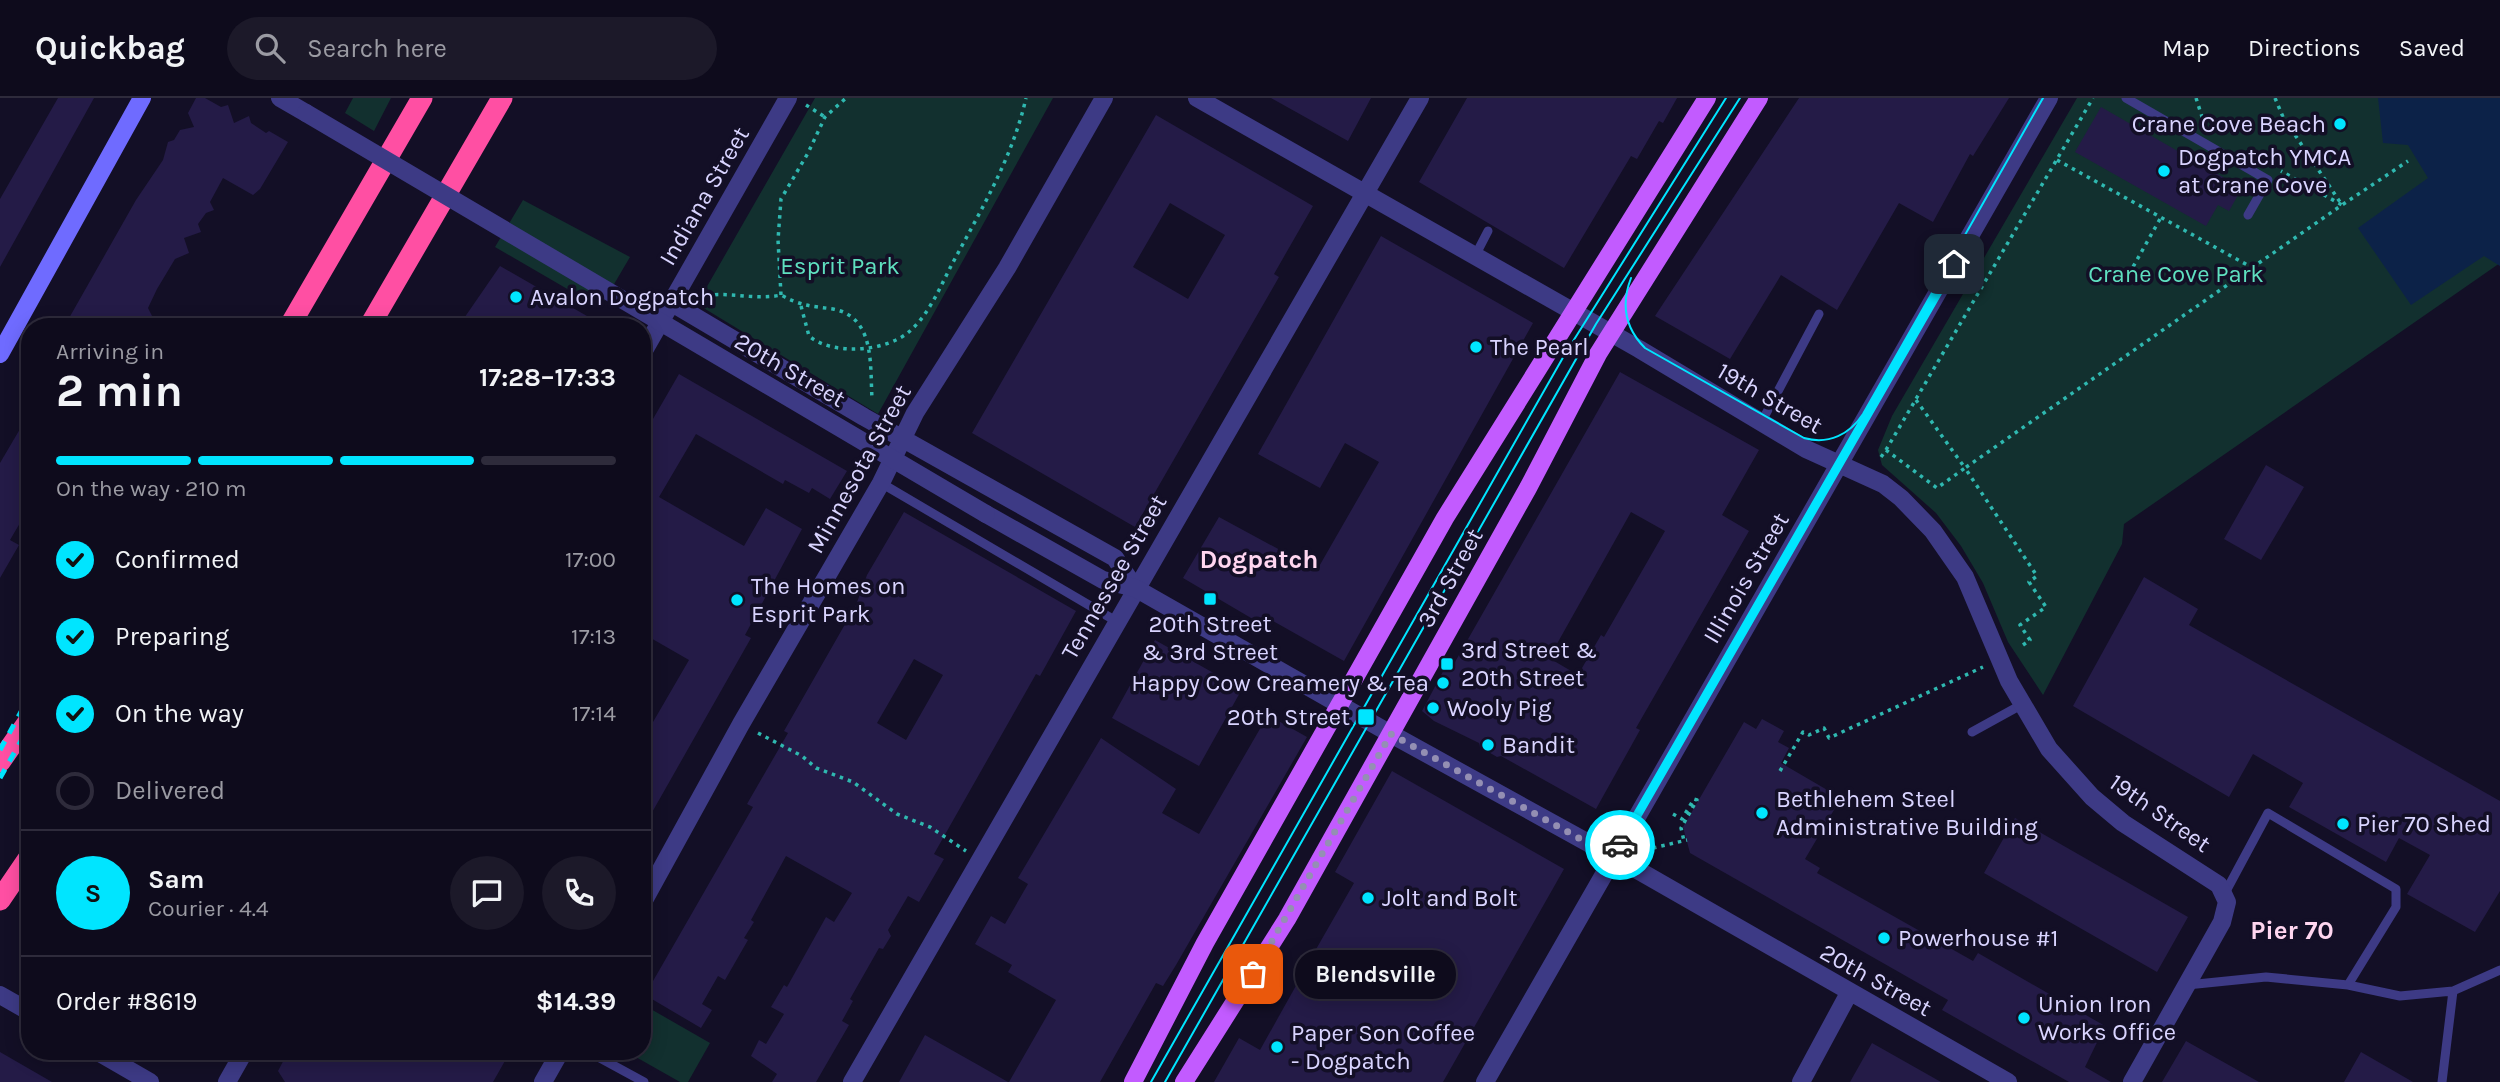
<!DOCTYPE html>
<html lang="en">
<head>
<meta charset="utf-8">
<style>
	:root { --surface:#0e0b1c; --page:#1c1929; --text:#f1f3f6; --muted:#9b9ba3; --line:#2e2b3b; --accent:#00e5ff }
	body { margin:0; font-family:Karla,sans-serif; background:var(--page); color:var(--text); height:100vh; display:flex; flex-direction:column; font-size:26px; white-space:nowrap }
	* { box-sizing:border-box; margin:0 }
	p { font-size:23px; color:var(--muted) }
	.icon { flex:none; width:38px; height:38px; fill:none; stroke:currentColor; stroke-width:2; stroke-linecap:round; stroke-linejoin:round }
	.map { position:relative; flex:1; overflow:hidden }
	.sheet { position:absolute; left:21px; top:220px; width:630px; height:742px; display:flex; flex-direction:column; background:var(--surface); border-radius:28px; box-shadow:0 4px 18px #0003,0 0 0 2px var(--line) }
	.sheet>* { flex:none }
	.pin { position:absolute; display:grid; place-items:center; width:60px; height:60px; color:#fff; margin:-30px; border-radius:14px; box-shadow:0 4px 10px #0006 }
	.courier { position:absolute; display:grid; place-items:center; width:70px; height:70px; margin:-35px; border:5px solid #00e5ff; border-radius:50%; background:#fff; color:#222; box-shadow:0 2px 9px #0007 }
	.bubble { position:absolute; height:49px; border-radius:24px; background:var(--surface); box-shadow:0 4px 18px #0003,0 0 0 2px var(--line); font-size:23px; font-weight:700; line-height:49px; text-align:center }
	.headline em { font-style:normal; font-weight:700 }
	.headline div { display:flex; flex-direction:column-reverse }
	.headline { display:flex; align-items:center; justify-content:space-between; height:119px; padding:0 35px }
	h1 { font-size:46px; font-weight:700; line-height:52px }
	.bar { display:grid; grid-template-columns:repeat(4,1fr); gap:10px 7px; align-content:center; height:84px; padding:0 35px }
	.bar i { height:9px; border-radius:5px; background:var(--line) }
	.bar .active { background:var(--accent) }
	.bar p { grid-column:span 4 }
	.line { display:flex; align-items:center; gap:18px; padding:0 35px; border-top:2px solid var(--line) }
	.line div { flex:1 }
	.round { display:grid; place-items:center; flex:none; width:74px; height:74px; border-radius:37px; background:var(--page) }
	ol { padding:0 35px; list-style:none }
	li { display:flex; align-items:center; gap:21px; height:77px }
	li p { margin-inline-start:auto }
	li .icon { padding:7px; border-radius:50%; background:var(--accent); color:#111; stroke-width:4 }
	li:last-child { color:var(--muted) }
	li i { width:38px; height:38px; border:4px solid var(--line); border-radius:50% }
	header { display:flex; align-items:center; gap:42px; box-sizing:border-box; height:98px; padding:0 35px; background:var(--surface); border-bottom:2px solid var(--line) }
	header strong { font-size:33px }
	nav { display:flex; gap:38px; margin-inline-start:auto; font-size:24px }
	.search { width:490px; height:63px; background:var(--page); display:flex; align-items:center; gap:18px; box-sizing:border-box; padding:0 24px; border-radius:38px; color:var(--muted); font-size:26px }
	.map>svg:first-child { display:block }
	.green { fill:#12302f }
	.water { fill:#0c2248 }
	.building { fill:#241b47; fill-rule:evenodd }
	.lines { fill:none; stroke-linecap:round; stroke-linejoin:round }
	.path { stroke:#2fb8b0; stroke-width:3.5; stroke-dasharray:3.5 5; stroke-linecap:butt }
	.service { stroke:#3d3a85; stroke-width:9 }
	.minor { stroke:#3d3a85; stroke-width:18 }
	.tertiary { stroke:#3d3a85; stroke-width:18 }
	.secondary { stroke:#6f6bff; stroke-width:18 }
	.primary { stroke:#c25bff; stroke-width:18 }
	.motorway { stroke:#ff4fa3; stroke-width:21 }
	.tram { stroke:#00e5ff; stroke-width:2 }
	.rail { stroke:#00e5ff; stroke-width:5; stroke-dasharray:10 9; stroke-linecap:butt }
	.tertiary-bridge { stroke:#3d3a85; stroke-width:18 }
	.done { stroke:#948fb3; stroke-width:7; stroke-dasharray:0 12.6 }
	.route { stroke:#00e5ff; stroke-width:9 }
	.poi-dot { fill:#00e5ff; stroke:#130f26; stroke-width:2.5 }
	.labels { text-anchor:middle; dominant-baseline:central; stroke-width:7; stroke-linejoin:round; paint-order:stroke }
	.poi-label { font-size:24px; fill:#d9d4ff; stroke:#130f26; text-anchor:start }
	.street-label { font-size:24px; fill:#d9d4ff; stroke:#130f26 }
	.park-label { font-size:24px; fill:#5fe0c0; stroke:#130f26 }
	.neighbourhood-label { font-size:26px; font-weight:bold; fill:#ffd6f0; stroke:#130f26 }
</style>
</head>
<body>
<header>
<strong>Quickbag</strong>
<div class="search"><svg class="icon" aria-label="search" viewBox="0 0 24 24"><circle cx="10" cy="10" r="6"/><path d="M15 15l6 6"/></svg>Search here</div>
<nav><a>Map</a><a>Directions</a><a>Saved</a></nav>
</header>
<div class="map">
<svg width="2500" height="984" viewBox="0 0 2500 984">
	<rect width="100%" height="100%" fill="#130f26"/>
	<path class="green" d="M353,0h38l-17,33 -29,-18z
		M815,0h238l-175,316 -181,-110z
		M2077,0h423v165l-376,261 -2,20 -79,151 -35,-53 -25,-59 -22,-37 -25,-33 -54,-48 -4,-15 14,-34z
		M523,102l107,57 -30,51 -105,-61z
		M642,906l68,39 -22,39h-8l-53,-30h15z"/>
	<path class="water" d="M2378,0h122v168l-16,-10 -73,49 -53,-77 70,-50 -20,-33 -25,-2z"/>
	<path class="building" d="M58,0h36l-94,169v-68z
		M196,0h9l16,9 7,-2 6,18 15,-7 2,7 15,10 3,-2 19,11 -28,47 -7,6 -30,-17 -13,24 4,8 -8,3 -8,11 3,8 -17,6 5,15 -14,6 -18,30 -9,19 4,8 -22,11h-66l72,-127 27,-40 5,-18 6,-2 6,-10 14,-3 -6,-14z
		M1271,0h100l-23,43z
		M1467,0h210l-14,25 -4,-2 -22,38 -6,-3 -67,112 -145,-86z
		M1799,0h210l-36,58 -3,-2 -37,68 -34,-19 -62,107 -56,-35 -51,84 -75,-43z
		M2101,9l141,81 -13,23 -11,-6 -12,21 -131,-74z
		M1156,17l157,91 -39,68 5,3 -144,250 -163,-94zM1170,105l55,32 -37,64 -55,-32z
		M1381,138l152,87 -189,338 -71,-40 -3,5 -7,-1 -80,-47 36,-61 98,53 62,-108 -34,-19 -25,45 -62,-34z
		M500,168l106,61h-148z
		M1620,274l139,78 -37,65 27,16 -113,197 4,2 -44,79 -95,-53 -4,1 -17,-10 -1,-4 -45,-22 -12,-10 25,-47 8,-2zM1631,414l34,19 -61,106 -3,-2 -23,40 -29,-17z
		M679,276l168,97 -17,28 -18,-11 -3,5 -24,-13 -2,4 -87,-50 -37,63 85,49 22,-38 36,21 -57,106 6,3 -109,192v-89l47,-81 -47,-27v-195z
		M30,314v94l-20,34 9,5 -19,33v-115z
		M2266,367l38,22 -43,73 -37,-21z
		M904,414l172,99 -36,65 -4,-2 -102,180 10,5 -25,43 -11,-6 -20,34 3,6 -8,13 -4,-1 -29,51 3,2 -11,20 7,4 -33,57h-44l5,-8 -26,-18 8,-16 7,4 18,-30 -13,-7 13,-22 3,2 39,-70 8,5 18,-29 -66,-37 -35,64 3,2 -10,16 4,2 -23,40 -7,-4 -16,28 10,6 -11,18 -56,-33 108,-188 -6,-3 41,-71 -4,-2 72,-126 11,-30zM914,561l29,16 -37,65 -29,-17z
		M2144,479l54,32 -9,16 311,176v90l-25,41 -68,-38 23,-39 -31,-17 -13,24 -97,-55 14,-24 -50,-29 -24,43 -156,-91z
		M1155,542l87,49 -43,77 -87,-48z
		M1268,617l39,22 -131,228 -13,21 -7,-3 -56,99h-91l47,-82 -48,-28 4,-7 -37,-21 16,-28 14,8 23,-40 -10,-6 83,-140 75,51 -14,24 37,21z
		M1762,621l22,12 -6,11 11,6 -8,15 60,35 -36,61 15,9 -3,5 156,88 5,-8 127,73 -20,41 26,15h-42l-127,-72 6,-10 -258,-147 -7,-26 61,-105 12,7z
		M1392,673l172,98 -121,213h-229l25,-44 21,12 42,-75 -7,-5 9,-16 7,4 43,-75 -19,-11z
		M2015,720l173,99 -31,55 -173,-99z
		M925,937l55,31 28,16h-109z
		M2186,943l73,41h-97z
		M1872,945l69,39h-91z
		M0,954l52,30h-52z
		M288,954h222l-17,30h-208l-7,-11z
		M2361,954l52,30h-69z"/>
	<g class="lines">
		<path class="path" d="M2196,0l9,28
			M2275,0l8,19 59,88 66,-44
			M806,7l19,12
			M2057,62l194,107
			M2129,176l31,-55
			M781,197l-3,-55 3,-41 27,-46 17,-36 21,-19
			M698,199c28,-7 55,4 83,-2 20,11 30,11 52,14 42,8 37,55 39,90
			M801,208l8,30c24,20 77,16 101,-5 18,-16 29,-41 40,-63 29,-55 62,-108 76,-170
			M1886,352l207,-352
			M1881,359l5,-7 51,38 28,-20 -49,-68
			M2023,547l7,-5 -10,-15 26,-18 -17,-25 8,-6 -72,-108 377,-263 -61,-34
			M758,635l44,23 14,12 37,14 44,32 33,13 36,24
			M1780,673l23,-39 6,3 15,-7 5,10 154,-71
			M1673,716l9,5 12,-20 3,1 -16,28 3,13
			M1653,750l34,-8"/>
		<path class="service" d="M2126,0l142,82 -20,35
			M1475,158l13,-25
			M1761,325l58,-109
			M881,385l235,138
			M1972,634l49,-27
			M2225,795l43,-80 128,76v18l-48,78
			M2187,887l79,-8 82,8 52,11 53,-5 47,-21
			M589,954l55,30
			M2442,984l11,-91"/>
		<path class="minor" d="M1197,0l442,251 167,100 77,35 18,14 32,33 32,46 44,104 40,68 43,48 31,26 96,62 8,17 -5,20 -90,160
			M672,205l192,114 251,141 20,30
			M642,256l146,-256
			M1391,636l250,138 367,210
			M642,806l99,-180 140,-241 34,-70 92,-145 97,-170
			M0,897l30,17
			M98,954l52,30
			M227,984l17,-30
			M543,984l17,-30
			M852,984l568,-984
			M1801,984l48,-89"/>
		<path class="tertiary" d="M280,0l26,15
			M986,416l117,66 32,8 256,146
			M1485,984l564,-984"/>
		<path class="secondary" d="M0,256l142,-256"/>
		<path class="primary" d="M1133,984l72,-139 240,-425 262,-420
			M1184,984l103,-163 241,-431 70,-134 161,-256"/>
		<path class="motorway" d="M289,229l133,-229
			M369,229l133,-229
			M0,664l30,-43
			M0,802l30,-44"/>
		<path class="tram" d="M1631,180c-10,26 -7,49 14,70l159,90c25,7 46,-4 59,-24l180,-316
			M1151,984l414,-728 161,-256
			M1165,984l431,-758 144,-226"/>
		<path class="rail" d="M0,652l28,-51
			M0,680l30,-53"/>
		<path class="tertiary-bridge" d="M306,15l680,401"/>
	</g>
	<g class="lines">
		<path class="done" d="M1253,876l138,-240 222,123 7,-12"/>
		<path class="route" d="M1620,747l334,-581"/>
	</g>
	<g class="poi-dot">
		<circle cx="2340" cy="26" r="7"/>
		<circle cx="2164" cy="73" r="7"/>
		<circle cx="516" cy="199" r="7"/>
		<circle cx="1476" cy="249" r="7"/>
		<rect x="1203" y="494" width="14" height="14" rx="3.5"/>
		<circle cx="737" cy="502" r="7"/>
		<rect x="1440" y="559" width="14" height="14" rx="3.5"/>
		<circle cx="1443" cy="585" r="7"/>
		<circle cx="1433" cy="610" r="7"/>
		<rect x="1357" y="610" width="18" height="18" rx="3.5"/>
		<circle cx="1488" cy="647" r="7"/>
		<circle cx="1762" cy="715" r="7"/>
		<circle cx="2343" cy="726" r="7"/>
		<circle cx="1368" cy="800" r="7"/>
		<circle cx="1884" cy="840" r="7"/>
		<circle cx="2024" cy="920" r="7"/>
		<circle cx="1277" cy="949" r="7"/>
	</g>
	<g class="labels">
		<g class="poi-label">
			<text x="2326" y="26" text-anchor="end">Crane Cove Beach</text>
			<text x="2178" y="59">Dogpatch YMCA<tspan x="2178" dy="28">at Crane Cove</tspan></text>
			<text x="530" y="199">Avalon Dogpatch</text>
			<text x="1490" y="249">The Pearl</text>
			<text x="751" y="488">The Homes on<tspan x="751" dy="28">Esprit Park</tspan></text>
			<text x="1210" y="526" text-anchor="middle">20th Street<tspan x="1210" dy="28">&amp; 3rd Street</tspan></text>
			<text x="1461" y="552">3rd Street &amp;<tspan x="1461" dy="28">20th Street</tspan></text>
			<text x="1429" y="585" text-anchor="end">Happy Cow Creamery &amp; Tea</text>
			<text x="1447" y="610">Wooly Pig</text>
			<text x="1350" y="619" text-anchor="end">20th Street</text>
			<text x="1502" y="647">Bandit</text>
			<text x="1776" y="701">Bethlehem Steel<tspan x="1776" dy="28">Administrative Building</tspan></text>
			<text x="2357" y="726">Pier 70 Shed</text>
			<text x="1382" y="800">Jolt and Bolt</text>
			<text x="1898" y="840">Powerhouse #1</text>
			<text x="2038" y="906">Union Iron<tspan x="2038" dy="28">Works Office</tspan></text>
			<text x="1291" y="935">Paper Son Coffee<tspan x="1291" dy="28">- Dogpatch</tspan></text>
		</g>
		<g class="street-label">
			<text transform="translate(704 98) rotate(-60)">Indiana Street</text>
			<text transform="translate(790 272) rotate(30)">20th Street</text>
			<text transform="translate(1770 300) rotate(30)">19th Street</text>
			<text transform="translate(859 371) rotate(-61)">Minnesota Street</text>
			<text transform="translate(1114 479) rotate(-60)">Tennessee Street</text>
			<text transform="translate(1450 480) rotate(-61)">3rd Street</text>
			<text transform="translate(1746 480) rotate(-60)">Illinois Street</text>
			<text transform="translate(2160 715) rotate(35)">19th Street</text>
			<text transform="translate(1876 882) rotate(29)">20th Street</text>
		</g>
		<g class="park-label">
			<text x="840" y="168">Esprit Park</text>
			<text x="2176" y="176">Crane Cove Park</text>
		</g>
		<g class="neighbourhood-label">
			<text x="1259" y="461">Dogpatch</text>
			<text x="2292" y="832">Pier 70</text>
		</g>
	</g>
</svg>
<div class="pin" style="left:1253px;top:876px;background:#ea580c"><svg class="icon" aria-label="bag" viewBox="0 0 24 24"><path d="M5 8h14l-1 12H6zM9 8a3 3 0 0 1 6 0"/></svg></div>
<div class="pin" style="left:1954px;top:166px;background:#1f2937"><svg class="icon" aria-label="home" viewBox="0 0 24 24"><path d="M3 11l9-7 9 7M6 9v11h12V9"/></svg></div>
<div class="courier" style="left:1620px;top:747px"><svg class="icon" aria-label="car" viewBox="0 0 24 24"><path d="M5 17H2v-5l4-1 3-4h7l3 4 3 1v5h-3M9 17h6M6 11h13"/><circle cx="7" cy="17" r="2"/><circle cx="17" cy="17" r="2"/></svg></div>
<div class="bubble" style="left:1295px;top:852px;width:161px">Blendsville</div>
<section class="sheet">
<div class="headline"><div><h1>2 min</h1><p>Arriving in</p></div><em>17:28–17:33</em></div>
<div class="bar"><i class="active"></i><i class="active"></i><i class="active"></i><i></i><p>On the way · 210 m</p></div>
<ol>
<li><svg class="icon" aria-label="check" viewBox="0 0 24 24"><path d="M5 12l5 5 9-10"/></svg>Confirmed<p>17:00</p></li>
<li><svg class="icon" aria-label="check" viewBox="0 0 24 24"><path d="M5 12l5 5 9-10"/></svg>Preparing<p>17:13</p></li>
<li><svg class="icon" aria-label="check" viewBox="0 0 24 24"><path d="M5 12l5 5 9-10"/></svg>On the way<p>17:14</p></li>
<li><i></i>Delivered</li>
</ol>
<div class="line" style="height:126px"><b class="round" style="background:var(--accent);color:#111">S</b><div><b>Sam</b><p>Courier · 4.4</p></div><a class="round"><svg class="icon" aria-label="chat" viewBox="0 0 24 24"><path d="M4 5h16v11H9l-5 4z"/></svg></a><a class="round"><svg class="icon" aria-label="phone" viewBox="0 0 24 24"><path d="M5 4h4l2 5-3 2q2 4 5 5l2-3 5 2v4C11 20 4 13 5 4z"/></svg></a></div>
<div class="line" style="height:91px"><div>Order #8619</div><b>$14.39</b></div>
</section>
</div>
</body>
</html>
